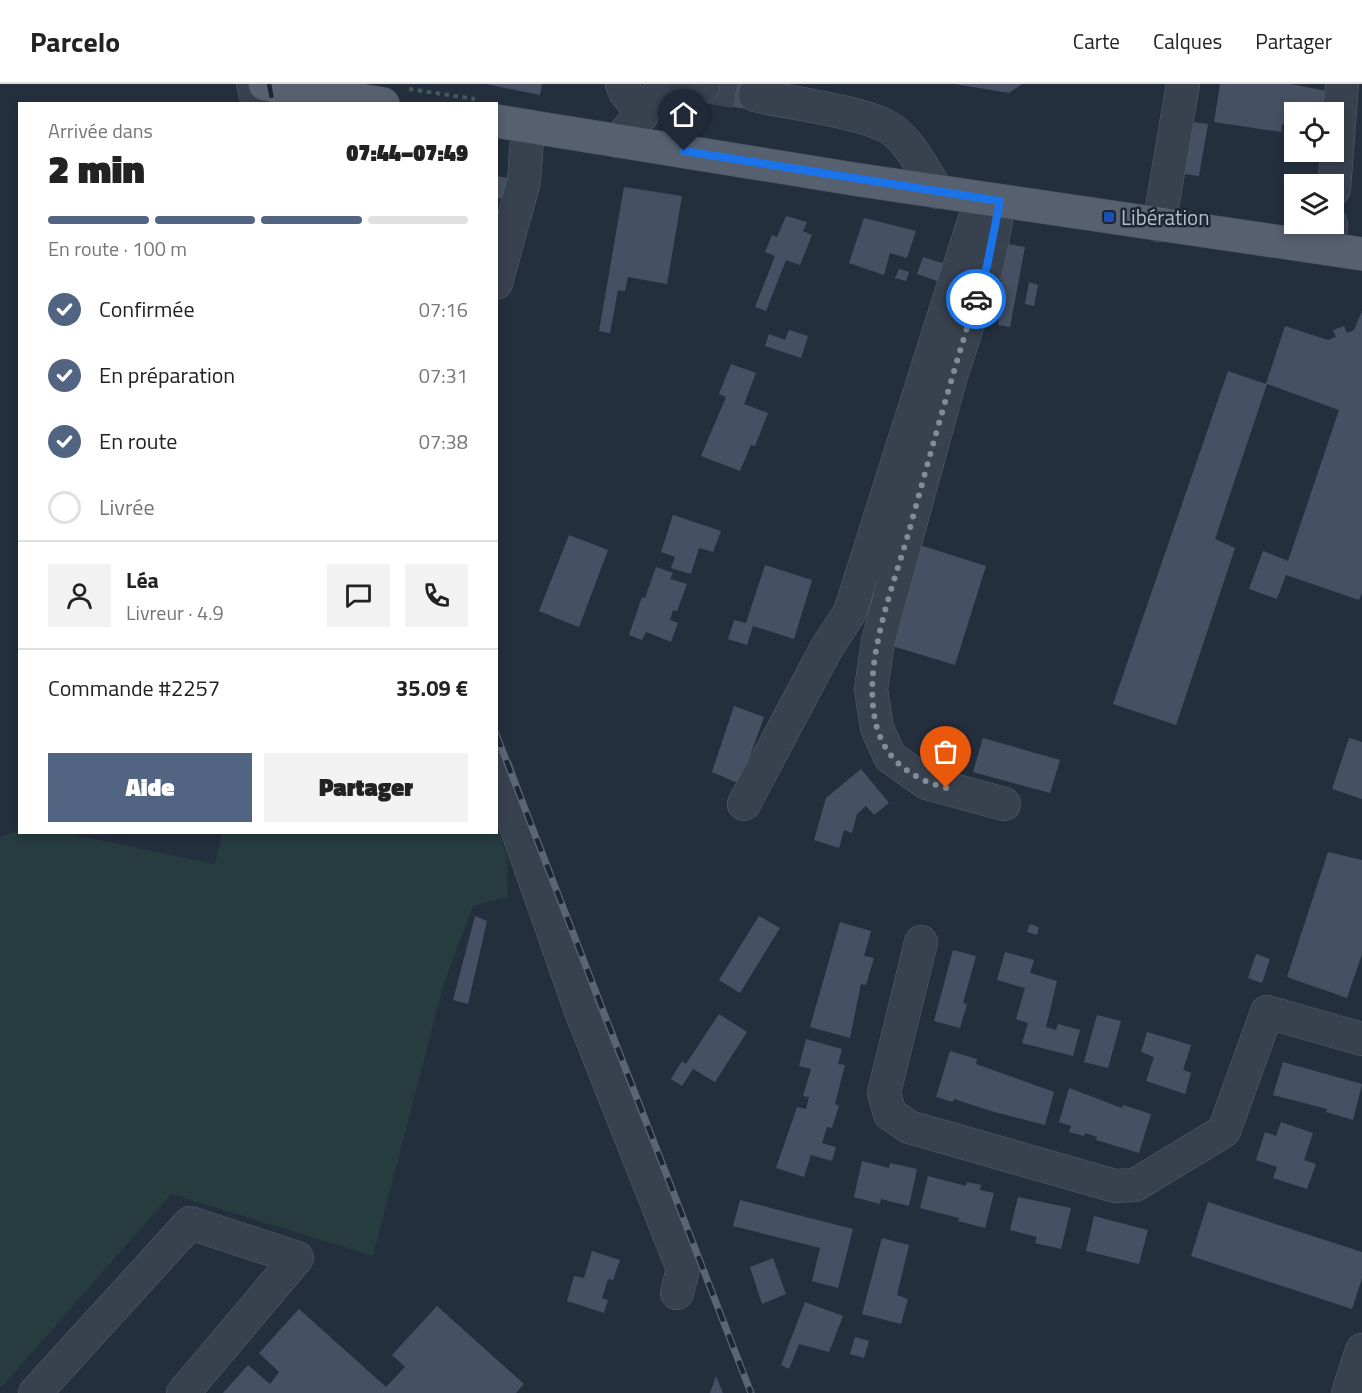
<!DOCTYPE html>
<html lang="fr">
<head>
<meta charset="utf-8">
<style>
	:root { --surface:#fff; --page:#f2f2f2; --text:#222; --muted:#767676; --line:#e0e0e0; --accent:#516482 }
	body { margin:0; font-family:"Titillium Web",sans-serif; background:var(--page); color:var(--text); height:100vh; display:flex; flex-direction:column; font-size:22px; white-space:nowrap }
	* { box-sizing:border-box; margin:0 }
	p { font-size:20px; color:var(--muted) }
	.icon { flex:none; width:33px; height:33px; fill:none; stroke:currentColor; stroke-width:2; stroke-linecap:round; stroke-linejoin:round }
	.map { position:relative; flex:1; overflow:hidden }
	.details { position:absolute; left:18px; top:18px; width:480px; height:732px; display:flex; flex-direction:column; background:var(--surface); border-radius:0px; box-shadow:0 3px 9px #0003 }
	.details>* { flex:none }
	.buttons { position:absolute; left:1284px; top:18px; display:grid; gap:12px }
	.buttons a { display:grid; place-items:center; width:60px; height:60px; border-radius:0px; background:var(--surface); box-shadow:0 3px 9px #0003; font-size:30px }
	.pin { position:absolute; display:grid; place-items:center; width:51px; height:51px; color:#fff; margin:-62px -26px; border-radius:50% 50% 50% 0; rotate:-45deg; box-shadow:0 0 6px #0007 }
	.pin .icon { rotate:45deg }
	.courier { position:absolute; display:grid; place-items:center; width:60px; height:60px; margin:-30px; border:4px solid #1a73e8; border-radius:50%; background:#fff; color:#222; box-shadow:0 2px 8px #0007 }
	.summary em { font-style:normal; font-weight:800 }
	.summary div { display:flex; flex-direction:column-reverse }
	.summary { display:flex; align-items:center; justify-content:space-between; height:102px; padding:0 30px }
	h1 { font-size:39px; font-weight:800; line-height:45px }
	.bar { display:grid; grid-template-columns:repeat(4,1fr); gap:9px 6px; align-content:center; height:72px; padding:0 30px }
	.bar i { height:8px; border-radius:4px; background:var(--line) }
	.bar .current { background:var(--accent) }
	.bar p { grid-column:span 4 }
	.line { display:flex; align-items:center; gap:15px; padding:0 30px; border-top:2px solid var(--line) }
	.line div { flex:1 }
	.round { display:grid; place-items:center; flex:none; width:63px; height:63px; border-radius:0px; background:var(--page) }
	ol { padding:0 30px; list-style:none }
	li { display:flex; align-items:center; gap:18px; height:66px }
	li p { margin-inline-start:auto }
	li .icon { padding:6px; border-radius:50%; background:var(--accent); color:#fff; stroke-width:4 }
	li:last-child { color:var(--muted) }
	li i { width:33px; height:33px; border:3px solid var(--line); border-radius:50% }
	.cta { display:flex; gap:12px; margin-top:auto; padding:12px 30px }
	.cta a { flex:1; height:69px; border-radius:0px; background:var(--accent); color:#fff; font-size:24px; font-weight:800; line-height:69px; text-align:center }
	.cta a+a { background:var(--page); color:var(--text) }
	header { display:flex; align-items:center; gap:36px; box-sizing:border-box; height:84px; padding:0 30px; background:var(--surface); border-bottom:2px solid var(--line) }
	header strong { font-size:28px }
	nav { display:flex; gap:33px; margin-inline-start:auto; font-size:21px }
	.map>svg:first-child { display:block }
	.green { fill:#263c3f }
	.building { fill:#455162 }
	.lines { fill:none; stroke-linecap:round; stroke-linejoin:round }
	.minor-tunnel { stroke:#3a4453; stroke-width:33; stroke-dasharray:33 16; stroke-linecap:butt }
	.minor-casing { stroke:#565f6c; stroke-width:34 }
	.major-casing { stroke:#414a57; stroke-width:34 }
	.path { stroke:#44595c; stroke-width:4; stroke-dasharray:4.5 4.5; stroke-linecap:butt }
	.minor { stroke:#38414e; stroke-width:33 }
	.major { stroke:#56606e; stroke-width:33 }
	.rail-casing { stroke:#5a6575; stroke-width:7 }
	.rail { stroke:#1d2633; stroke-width:4.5; stroke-dasharray:14; stroke-linecap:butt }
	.done { stroke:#828b98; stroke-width:6; stroke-dasharray:0 10.8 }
	.route { stroke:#1a73e8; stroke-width:8 }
	.transit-dot { fill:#1a4fb4; stroke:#1d2633; stroke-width:2 }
	.labels { text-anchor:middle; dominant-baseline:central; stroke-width:5; stroke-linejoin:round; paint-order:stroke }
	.poi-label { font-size:21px; fill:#b4bcc9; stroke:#1d2633; text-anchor:start }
</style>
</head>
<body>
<header>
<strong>Parcelo</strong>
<nav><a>Carte</a><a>Calques</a><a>Partager</a></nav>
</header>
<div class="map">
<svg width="1362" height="1309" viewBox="0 0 1362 1309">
	<rect width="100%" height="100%" fill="#242f3e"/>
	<path class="green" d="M497,742l10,29 1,42 -35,9 -29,77 -71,273 -202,-62 -171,195v-552l19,-7 1,2 45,1 150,31 7,-31 274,-1z"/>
	<path class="building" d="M486,0h56l-2,11z
		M703,0h53l-4,26 -52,-9z
		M955,0h67l-13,9z
		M1220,0h71l41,8 -4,20h-34v14l-12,-2 -1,8 -67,-10z
		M1192,38l16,2 -9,52 -15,-2z
		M496,92l19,3 -5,21 -14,-2z
		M624,103l58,9 -15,88 -39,-7 -3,14 -7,-1 -8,43 -11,-2z
		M786,132l21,6 -4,9 9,4 -12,30 -14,-5 -20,51 -11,-4 20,-51 -10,-4 7,-17 5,2z
		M864,134l52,13 -9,27 -17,-5 -6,22 -35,-12z
		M1002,159l23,4 -15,80 -12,-2 5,-30 -4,-1 2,-15 -5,-1z
		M923,173l29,9 -6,18 -29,-10z
		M899,185l10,3 -3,9 -11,-3z
		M1029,198l9,3 -4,21 -9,-2z
		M1362,227v282l-3,7 -73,-25 -9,24 -28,-10 14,-38 25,10 51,-151 -72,-26 -52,155 20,9 -59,177 -63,-21 115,-333 38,13 19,-58 43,14 8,-3 -3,-7 11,-4 3,7 7,-3z
		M789,246l19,6 -7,22 -36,-12 4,-12 16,6z
		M731,280l25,9 -12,31 24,9 -13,33 -4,-1 -11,26 -39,-15 25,-59 -7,-3z
		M673,431l48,16 -8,21 -14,-4 -8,26 -20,-6 4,-11 -14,-5z
		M569,451l39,15 -29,77 -40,-16z
		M920,461l66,21 -31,99 -66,-20z
		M765,481l47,15 -18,59 -41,-13 -6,19 -19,-6 6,-19 12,3z
		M656,483l17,6 -3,6 17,5 -10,27 -4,-1 -3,10 8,3 -7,19 -25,-10 -4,8 -13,-5 13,-38 3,1z
		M734,622l30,11 -24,67 -28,-12z
		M983,654l77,22 -10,33 -77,-21z
		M1349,654l13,4v57l-30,-10z
		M861,685l28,34 -15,12 -8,-9 -9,8 -5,19 -8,-3 -5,18 -25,-8 12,-42z
		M1328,768l34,8v94l-15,44 -60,-21z
		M475,832l12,5 -19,83 -15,-4z
		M759,832l21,12 -40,65 -21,-13z
		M840,838l31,9 -7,25 10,2 -8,27 -5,-1 -11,54 -40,-11z
		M1030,840l9,3 -2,8 -10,-3z
		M953,866l23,6 -13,47 4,1 -7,24 -26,-7z
		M1005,868l29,8 -4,13 27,8 -11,46 10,3 2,-6 22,6 -7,26 -51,-13 6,-20 -12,-4 9,-31 -28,-8z
		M1256,870l14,5 -8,24 -14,-5z
		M719,930l28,18 -32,50 -22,-13 -11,17 -11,-7 11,-18 4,3z
		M1097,931l24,6 -13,47 -24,-6z
		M1147,948l44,13 -8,25 8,3 -6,21 -39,-13 8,-24 -13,-5z
		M806,955l36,10 -4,15 7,1 -10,39 4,2 -7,22 -5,-1 -5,16 14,4 -4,14 -21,-6 -7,22 -28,-9 21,-61 9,2 3,-12 -6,-1 8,-27 -12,-3z
		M950,967l27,8 -1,5 78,28 -9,33 -54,-14 -37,-12 -1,3 -17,-5z
		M1283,978l79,22 -9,36 -27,-8 1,-3 -54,-14z
		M1069,1004l53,20 1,-3 28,9 -12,39 -43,-13 1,-3 -12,-4 -1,3 -15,-4 2,-6 -12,-4z
		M1281,1038l32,11 -9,27 12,4 -9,25 -34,-11 4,-11 -21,-7 9,-28 11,4z
		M862,1077l27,7 1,-5 27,6 -8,37 -28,-7 -1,5 -26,-7z
		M928,1092l38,10 1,-4 14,3 -1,5 14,3 -9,35 -27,-7 1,-3 -39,-10z
		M1018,1113l53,11 -10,41 -26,-6 2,-6 -27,-7z
		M740,1116l113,29 -15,59 -26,-7 8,-33 -87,-22z
		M1208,1118l154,50v26l-10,31 -161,-53z
		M1094,1132l54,14 -9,34 -53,-13z
		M882,1154l27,7 -12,50 11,4 -7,25 -39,-10z
		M592,1167l28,9 -7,20 -5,-1 -6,19 6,2 -4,13 -37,-12 7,-25 10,2z
		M773,1174l13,36 -24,10 -12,-37z
		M805,1218l38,14 -14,36 -30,-8 -10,25 -8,-4z
		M437,1222l87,78 -8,9h-293l25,-28 22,19 9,-12 -20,-19 40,-44 87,78 19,-20 -13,-12z
		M855,1253l14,4 -5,17 -14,-4z
		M716,1292l7,17h-13z"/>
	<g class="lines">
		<path class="minor-tunnel" d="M703,2l52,9"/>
		<g class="minor-casing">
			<path id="minor" d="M253,0l5,20
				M622,0l3,8 18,22
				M755,11c34,8 102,16 131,31 23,12 38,45 52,66
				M618,57l43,-50 42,-5
				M1334,105l8,-105
				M1000,117l-13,65 -36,110 -73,265 -7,48 6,39 13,29 37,26 77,21
				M1159,141l24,-141
				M1329,165l2,-25
				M496,199l28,-102 4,-55
				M496,685l85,242 102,258 -6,24
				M744,720l82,-155 24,-37 131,-413
				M921,858l-37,151 6,21 19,13 206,59 20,-1 89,-54 43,-119 95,27
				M35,1309l155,-170 107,35 -114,135
				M1348,1309l14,-43"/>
		</g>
		<g class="major-casing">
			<path id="major" d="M265,0l118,20
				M496,37l364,59 502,74"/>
		</g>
		<path class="path" d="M409,5l66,10"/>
		<use href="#minor" class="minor"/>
		<use href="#major" class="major"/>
		<g class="rail-casing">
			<path id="rail" d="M269,0l4,20
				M496,650l255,659"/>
		</g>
		<use href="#rail" class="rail"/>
	</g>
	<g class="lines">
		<path class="done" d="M946,704c-33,-9 -59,-26 -69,-60 -17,-61 16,-140 33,-200 21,-77 42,-153 66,-229"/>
		<path class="route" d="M684,67l316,50 -13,65 -11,33"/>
	</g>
	<rect class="transit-dot" x="1103" y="127" width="12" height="12" rx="3"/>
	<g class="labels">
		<g class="poi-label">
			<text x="1121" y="133">Libération</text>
		</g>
	</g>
</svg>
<div class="buttons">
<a><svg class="icon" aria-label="locate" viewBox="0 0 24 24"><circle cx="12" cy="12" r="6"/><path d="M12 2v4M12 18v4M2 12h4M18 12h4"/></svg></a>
<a><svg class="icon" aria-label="layers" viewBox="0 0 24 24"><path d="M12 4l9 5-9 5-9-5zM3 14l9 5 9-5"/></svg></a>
</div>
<div class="pin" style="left:946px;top:704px;background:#ea580c"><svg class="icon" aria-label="bag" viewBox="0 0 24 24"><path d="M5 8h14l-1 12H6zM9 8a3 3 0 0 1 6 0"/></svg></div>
<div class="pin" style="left:684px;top:67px;background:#1f2937"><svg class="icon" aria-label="home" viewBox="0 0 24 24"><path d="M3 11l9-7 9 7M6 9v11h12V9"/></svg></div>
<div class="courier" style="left:976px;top:215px"><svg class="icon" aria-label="car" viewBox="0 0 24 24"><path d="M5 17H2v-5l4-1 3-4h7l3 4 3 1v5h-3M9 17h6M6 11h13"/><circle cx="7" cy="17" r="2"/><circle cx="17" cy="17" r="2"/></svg></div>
<section class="details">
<div class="summary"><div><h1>2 min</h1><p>Arrivée dans</p></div><em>07:44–07:49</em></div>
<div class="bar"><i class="current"></i><i class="current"></i><i class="current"></i><i></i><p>En route · 100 m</p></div>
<ol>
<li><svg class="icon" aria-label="check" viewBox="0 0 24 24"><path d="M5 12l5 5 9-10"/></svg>Confirmée<p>07:16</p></li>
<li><svg class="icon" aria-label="check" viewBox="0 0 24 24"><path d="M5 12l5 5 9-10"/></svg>En préparation<p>07:31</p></li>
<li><svg class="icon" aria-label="check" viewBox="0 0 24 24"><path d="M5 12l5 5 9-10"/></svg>En route<p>07:38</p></li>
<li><i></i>Livrée</li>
</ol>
<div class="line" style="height:108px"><a class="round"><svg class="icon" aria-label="person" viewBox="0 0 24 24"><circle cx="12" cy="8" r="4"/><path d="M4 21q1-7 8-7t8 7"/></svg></a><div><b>Léa</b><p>Livreur · 4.9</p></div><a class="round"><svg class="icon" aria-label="chat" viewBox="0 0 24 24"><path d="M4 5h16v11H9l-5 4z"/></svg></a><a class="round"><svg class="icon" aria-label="phone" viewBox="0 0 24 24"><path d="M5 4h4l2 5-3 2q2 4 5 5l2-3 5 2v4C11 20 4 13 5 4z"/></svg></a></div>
<div class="line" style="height:78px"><div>Commande #2257</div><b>35.09 €</b></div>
<div class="cta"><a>Aide</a><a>Partager</a></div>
</section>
</div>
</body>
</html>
